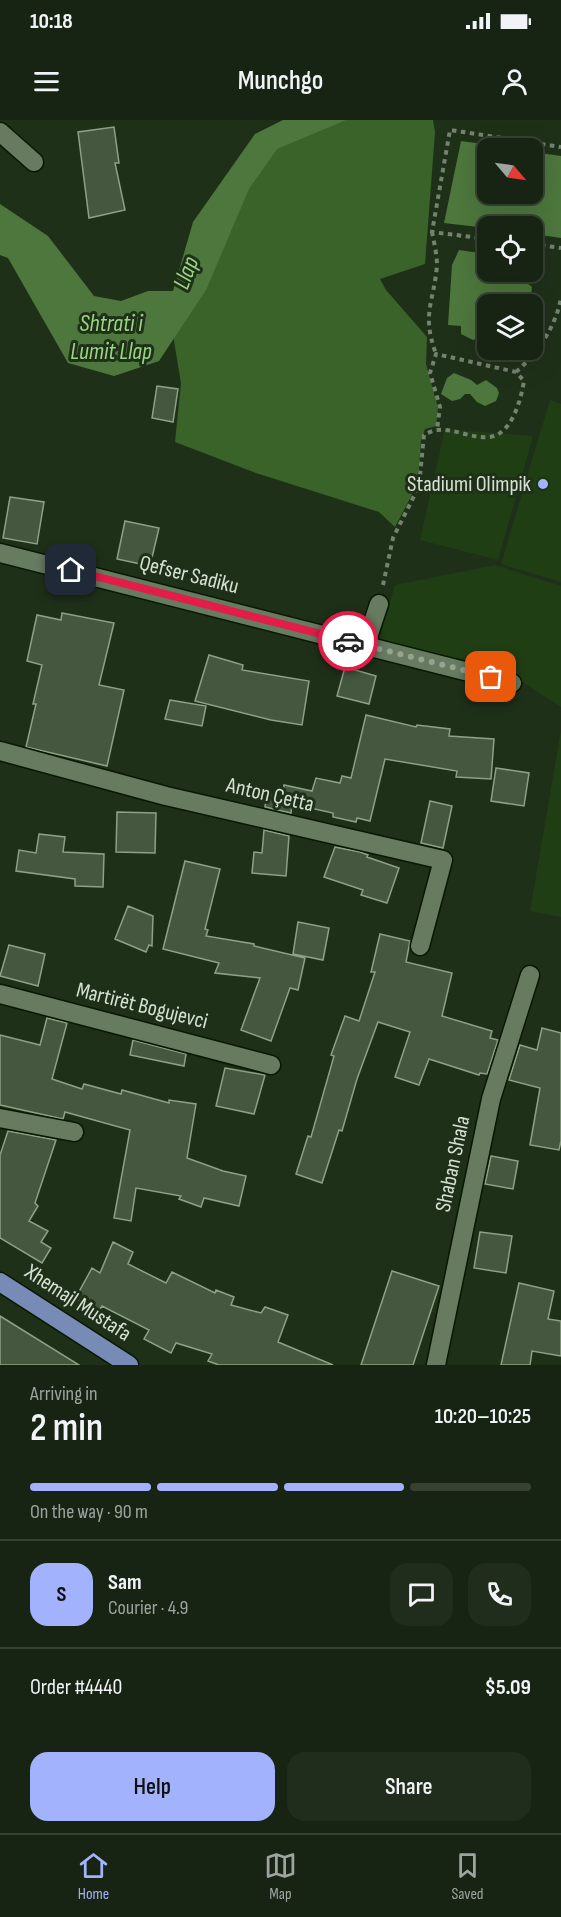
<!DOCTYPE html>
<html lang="en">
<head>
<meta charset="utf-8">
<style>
	:root { --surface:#172413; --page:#202c1c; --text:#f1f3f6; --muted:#9ea4a0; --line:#364133; --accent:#a2b2fd }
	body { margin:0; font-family:"Sofia Sans Condensed",sans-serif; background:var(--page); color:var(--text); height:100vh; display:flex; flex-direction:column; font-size:22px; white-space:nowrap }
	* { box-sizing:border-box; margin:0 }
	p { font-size:20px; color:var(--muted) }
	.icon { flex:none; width:33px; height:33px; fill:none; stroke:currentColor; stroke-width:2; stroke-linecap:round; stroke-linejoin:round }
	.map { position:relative; height:1245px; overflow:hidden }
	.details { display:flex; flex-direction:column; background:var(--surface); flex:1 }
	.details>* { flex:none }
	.needle { width:39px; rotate:119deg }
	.tools { position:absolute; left:477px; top:18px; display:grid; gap:12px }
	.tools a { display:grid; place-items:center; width:66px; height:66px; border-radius:12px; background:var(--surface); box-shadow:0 6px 24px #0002,0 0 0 2px var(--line); font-size:30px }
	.pin { position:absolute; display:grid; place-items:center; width:51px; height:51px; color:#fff; margin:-26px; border-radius:12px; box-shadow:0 3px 9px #0006 }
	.courier { position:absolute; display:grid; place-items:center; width:60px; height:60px; margin:-30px; border:4px solid #e11d48; border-radius:50%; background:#fff; color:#222; box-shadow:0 2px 8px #0007 }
	.summary em { font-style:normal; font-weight:600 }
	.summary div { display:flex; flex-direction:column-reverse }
	.summary { display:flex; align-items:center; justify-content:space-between; height:102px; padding:0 30px }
	h1 { font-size:39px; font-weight:600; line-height:45px }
	.bar { display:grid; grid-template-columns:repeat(4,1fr); gap:9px 6px; align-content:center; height:72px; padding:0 30px }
	.bar i { height:8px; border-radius:4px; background:var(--line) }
	.bar .on { background:var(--accent) }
	.bar p { grid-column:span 4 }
	.line { display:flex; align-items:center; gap:15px; padding:0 30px; border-top:2px solid var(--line) }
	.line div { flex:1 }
	.round { display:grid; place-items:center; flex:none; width:63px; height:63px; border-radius:18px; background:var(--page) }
	.primary-button { display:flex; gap:12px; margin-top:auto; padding:12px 30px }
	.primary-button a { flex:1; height:69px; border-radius:18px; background:var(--accent); color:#111; font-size:24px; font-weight:600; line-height:69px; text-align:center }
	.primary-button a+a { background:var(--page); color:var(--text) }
	.status { display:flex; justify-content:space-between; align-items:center; height:42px; padding:0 30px; background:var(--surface); direction:ltr }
	.status svg { height:16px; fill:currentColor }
	header { display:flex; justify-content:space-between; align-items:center; height:78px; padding:0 30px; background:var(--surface); font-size:27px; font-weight:600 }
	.tab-bar { display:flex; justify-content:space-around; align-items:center; height:84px; border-top:2px solid var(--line); background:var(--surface); font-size:16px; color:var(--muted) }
	.tab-bar a { display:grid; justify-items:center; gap:3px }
	.tab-bar .on { color:var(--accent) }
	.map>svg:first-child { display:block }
	.green { fill:#203e14 }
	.forest { fill:#3a632a }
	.water { fill:#4d773d }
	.building { fill:#45583f; stroke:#8da186; stroke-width:1.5 }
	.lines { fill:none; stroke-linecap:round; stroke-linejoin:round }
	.minor-casing { stroke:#081804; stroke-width:21 }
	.major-casing { stroke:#081804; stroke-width:21 }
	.path { stroke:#748270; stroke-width:4; stroke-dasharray:4.5 4.5; stroke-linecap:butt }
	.minor { stroke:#677b61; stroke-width:18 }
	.major { stroke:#788bb7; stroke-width:18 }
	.done { stroke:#96a392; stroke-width:6; stroke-dasharray:0 10.8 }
	.route { stroke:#e11d48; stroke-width:8 }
	.poi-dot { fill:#a2b2fd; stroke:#1f3019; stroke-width:2 }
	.labels { text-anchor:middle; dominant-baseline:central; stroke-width:6; stroke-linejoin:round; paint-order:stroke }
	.poi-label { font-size:22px; fill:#d6e1d3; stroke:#1f3019; text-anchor:end }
	.street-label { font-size:22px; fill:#d6e1d3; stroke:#1f3019 }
	.water-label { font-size:24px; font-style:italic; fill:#9ad684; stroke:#1f3019 }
</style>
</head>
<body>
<div class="status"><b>10:18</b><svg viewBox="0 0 49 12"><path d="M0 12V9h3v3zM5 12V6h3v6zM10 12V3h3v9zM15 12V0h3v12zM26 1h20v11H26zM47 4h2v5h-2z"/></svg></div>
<header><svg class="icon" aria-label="menu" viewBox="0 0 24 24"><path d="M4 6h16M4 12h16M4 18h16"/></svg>Munchgo<svg class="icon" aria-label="person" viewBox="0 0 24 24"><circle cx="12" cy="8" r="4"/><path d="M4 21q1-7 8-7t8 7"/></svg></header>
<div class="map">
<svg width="561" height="1245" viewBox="0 0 561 1245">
	<rect width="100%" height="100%" fill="#1f3019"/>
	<path class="green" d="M550,280l11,4v178l-60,-18z
		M445,309l88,7 -35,124 -78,-20z
		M495,445l66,21v121l-46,-30 -136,-36 16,-56z
		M561,610v187l-31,-6z"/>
	<path class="forest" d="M317,0h116l2,12 -10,132 -45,15 6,11 41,47 -1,27 12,44 -2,18 -11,3 -4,11 -3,43 -23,44 -16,-15 -123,-39 -81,-31 6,-59 -8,-48 93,-191z"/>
	<path class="water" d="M283,0h63l-69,29 -28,40 -43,101 -47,71 -45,15 -46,-13 -60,-105 -8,-3v-51l48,32 46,60 27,5 27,-10h25l20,-69 62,-88z
		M461,21l50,7h-23v46h44l1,-42 28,4v82l-28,-4 -1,-8h-44l-1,2 -43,-5z
		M459,130l28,4 1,18h36l-2,7 10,8 -2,17h-42l-1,31 -14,5 -12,-6v-8l-13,-1 4,-60z
		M454,253l17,7 6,5 9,-5 11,8 2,5 -3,8 -11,5 -8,-4 -7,-8h-5l-5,5 -8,2 -11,-7 6,-16z"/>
	<path class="building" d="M114,7l5,36h-4l10,47 -36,8 -11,-86z
		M157,266l21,3 -5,33 -21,-4z
		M10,377l34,5 -7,42 -34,-6z
		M125,401l34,7 -9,38 -33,-7z
		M62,493l52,10 -15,62 25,5 -17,76 -81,-19 10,-43h-3l9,-39 -15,-4 10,-46 24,5z
		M209,535l34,10 -1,5 67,11 -7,44 -31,-5 -76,-19z
		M345,547l31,9 -7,28 -32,-8z
		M170,580l36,6 -4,20 -37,-7z
		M366,595l50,12 1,-2 33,4 -1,7 45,3 -3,40 -35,-2 1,-6 -72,-12 -15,62 -13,-3 -1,4 -23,-5v-4l-41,-9 -1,9 -26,-6 2,-14 15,3 2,-11 28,6 4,-13 24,5 2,-7 9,2z
		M496,648l33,5 -5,33 -33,-5z
		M430,681l22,5 -9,42 -22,-5z
		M117,692l39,1 -1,40 -39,-1z
		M264,710l25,6 -3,40 -34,-3 2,-21 8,1z
		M39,714l26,3 -2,15 41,2 -1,33 -28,-1v-7l-59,-8 3,-21 17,3z
		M335,727l25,5 8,3 -1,2 32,11 -12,35 -26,-8 2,-5 -39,-13z
		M185,741l35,8 -15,60 3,1 -2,6 48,8v2l51,12 -7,32 -8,-2 -19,53 -30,-11 19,-52 -45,-5 4,-10 -56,-14z
		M128,786l25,10 -1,30 -3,-1 -3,7 -31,-13z
		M298,802l31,6 -6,32 -30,-6z
		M380,814l30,7 -4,21 46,11 -10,43 50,15 -2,7 8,2 -11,34 -7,-1 -1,2 -50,-16 -10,26 -24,-8 15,-45 -32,-10 -21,57 -15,52 -3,-1 -17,53 -26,-9 12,-38 3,1 23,-81 -3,-1 14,-39 14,5 16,-49h-4z
		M9,825l36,9 -7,32 -38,-10z
		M47,898l20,5 -15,56 30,10 2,-5 37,10 1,-4 47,13v-3l27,4 -9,54 36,13 23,5 -7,30 -35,-8 -3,9 -22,-8 2,-3 -45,-8 -5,33 -17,-3 16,-88 -65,-18 -2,7 -63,-14v-70l40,10z
		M542,908l19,5v108l-2,9 -29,-5 10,-57 -31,-8 11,-35 17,5z
		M133,920l53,14 -2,12 -54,-11z
		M225,948l40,7 -11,39 -38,-8z
		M8,1011l48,9 -21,63 3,3 -9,15 19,10 -7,11 10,6 -9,15 -42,-25v-83z
		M491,1036l27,5 -5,28 -28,-5z
		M480,1112l32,4 -6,37 -32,-5z
		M113,1122l20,10 -5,12 38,19 6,-11 43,21 1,-3 18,7 -3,8 30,8 4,-6 23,8 -10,27 55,23h-114l-11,-4 4,-7 -36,-11 -5,10 -27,-14 5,-9 -47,-24 -4,6 -23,-13 17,-31 8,5z
		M392,1151l47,15 -26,79h-52z
		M519,1163l35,8 -6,28 13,2v35l-29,-5 -2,14h-29z
		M0,1196l79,49h-79z"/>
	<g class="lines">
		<g class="minor-casing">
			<path id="minor" d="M0,12l34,30
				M0,433l512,130
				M365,526l14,-42
				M0,631l166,45 277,64 -23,86
				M0,874l271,71
				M0,998l74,14
				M436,1245l55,-266 39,-124"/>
		</g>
		<g class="major-casing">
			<path id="major" d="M0,1162l129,83"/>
		</g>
		<path class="path" d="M432,112c2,10 5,23 5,33 -3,38 -16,48 -1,89
			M488,119l-56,-7 18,-102 111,17
			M532,124l29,4
			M516,252c21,-18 41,-47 45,-75
			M383,465l10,-47 26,-52 5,-51c4,-2 9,-5 14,-5 16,-2 34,9 51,7 23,-2 32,-38 35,-56l-8,-9 -80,-18 -6,19 10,34 -3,23"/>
		<use href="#minor" class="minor"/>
		<use href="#major" class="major"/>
	</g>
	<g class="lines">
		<path class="done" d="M348,521l143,36"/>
		<path class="route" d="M71,450l277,71"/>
	</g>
	<circle class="poi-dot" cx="543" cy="364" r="6"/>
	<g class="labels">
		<g class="poi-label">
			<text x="531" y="364">Stadiumi Olimpik</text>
		</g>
		<g class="street-label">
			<text transform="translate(189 455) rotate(14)">Qefser Sadiku</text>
			<text transform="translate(270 675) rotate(13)">Anton Çetta</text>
			<text transform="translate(142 886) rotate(14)">Martirët Bogujevci</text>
			<text transform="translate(453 1044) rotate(-78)">Shaban Shala</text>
			<text transform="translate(78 1183) rotate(33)">Xhemajl Mustafa</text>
		</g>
		<g class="water-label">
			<text transform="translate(186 153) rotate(-69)">Llap</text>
			<text x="111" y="203">Shtrati i<tspan x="111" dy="28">Lumit Llap</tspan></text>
		</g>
	</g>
</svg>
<div class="tools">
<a><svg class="needle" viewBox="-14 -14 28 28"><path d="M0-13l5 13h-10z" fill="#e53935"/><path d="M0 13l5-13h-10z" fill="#9ea4a0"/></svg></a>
<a><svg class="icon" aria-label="locate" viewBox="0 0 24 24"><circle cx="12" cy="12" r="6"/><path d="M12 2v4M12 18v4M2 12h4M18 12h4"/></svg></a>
<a><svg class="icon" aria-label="layers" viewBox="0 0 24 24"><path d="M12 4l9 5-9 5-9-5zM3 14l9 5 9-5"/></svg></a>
</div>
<div class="pin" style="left:491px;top:557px;background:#ea580c"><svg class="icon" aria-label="bag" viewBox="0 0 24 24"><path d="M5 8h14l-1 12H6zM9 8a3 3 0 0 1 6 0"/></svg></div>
<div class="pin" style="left:71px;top:450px;background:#1f2937"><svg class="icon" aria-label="home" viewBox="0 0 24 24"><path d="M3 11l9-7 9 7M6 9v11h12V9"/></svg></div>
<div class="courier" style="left:348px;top:521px"><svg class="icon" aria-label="car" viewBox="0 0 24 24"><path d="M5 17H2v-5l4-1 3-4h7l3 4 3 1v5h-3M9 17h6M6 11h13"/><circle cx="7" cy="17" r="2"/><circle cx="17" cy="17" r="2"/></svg></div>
</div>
<section class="details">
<div class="summary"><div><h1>2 min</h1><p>Arriving in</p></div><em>10:20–10:25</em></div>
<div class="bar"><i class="on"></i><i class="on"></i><i class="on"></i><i></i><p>On the way · 90 m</p></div>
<div class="line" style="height:108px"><b class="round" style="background:var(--accent);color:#111">S</b><div><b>Sam</b><p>Courier · 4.9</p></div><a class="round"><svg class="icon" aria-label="chat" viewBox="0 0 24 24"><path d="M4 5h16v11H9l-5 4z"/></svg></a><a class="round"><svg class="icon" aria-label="phone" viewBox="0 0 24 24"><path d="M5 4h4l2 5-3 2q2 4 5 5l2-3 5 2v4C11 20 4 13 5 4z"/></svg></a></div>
<div class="line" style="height:78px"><div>Order #4440</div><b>$5.09</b></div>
<div class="primary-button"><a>Help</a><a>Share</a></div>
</section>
<nav class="tab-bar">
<a class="on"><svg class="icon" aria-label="home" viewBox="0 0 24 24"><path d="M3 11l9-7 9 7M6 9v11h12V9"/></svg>Home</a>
<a><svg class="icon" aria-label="map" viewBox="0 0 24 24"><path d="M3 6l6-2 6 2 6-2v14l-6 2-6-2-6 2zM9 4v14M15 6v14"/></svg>Map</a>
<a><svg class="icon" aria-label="saved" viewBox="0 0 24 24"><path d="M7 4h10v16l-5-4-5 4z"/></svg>Saved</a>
</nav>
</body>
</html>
